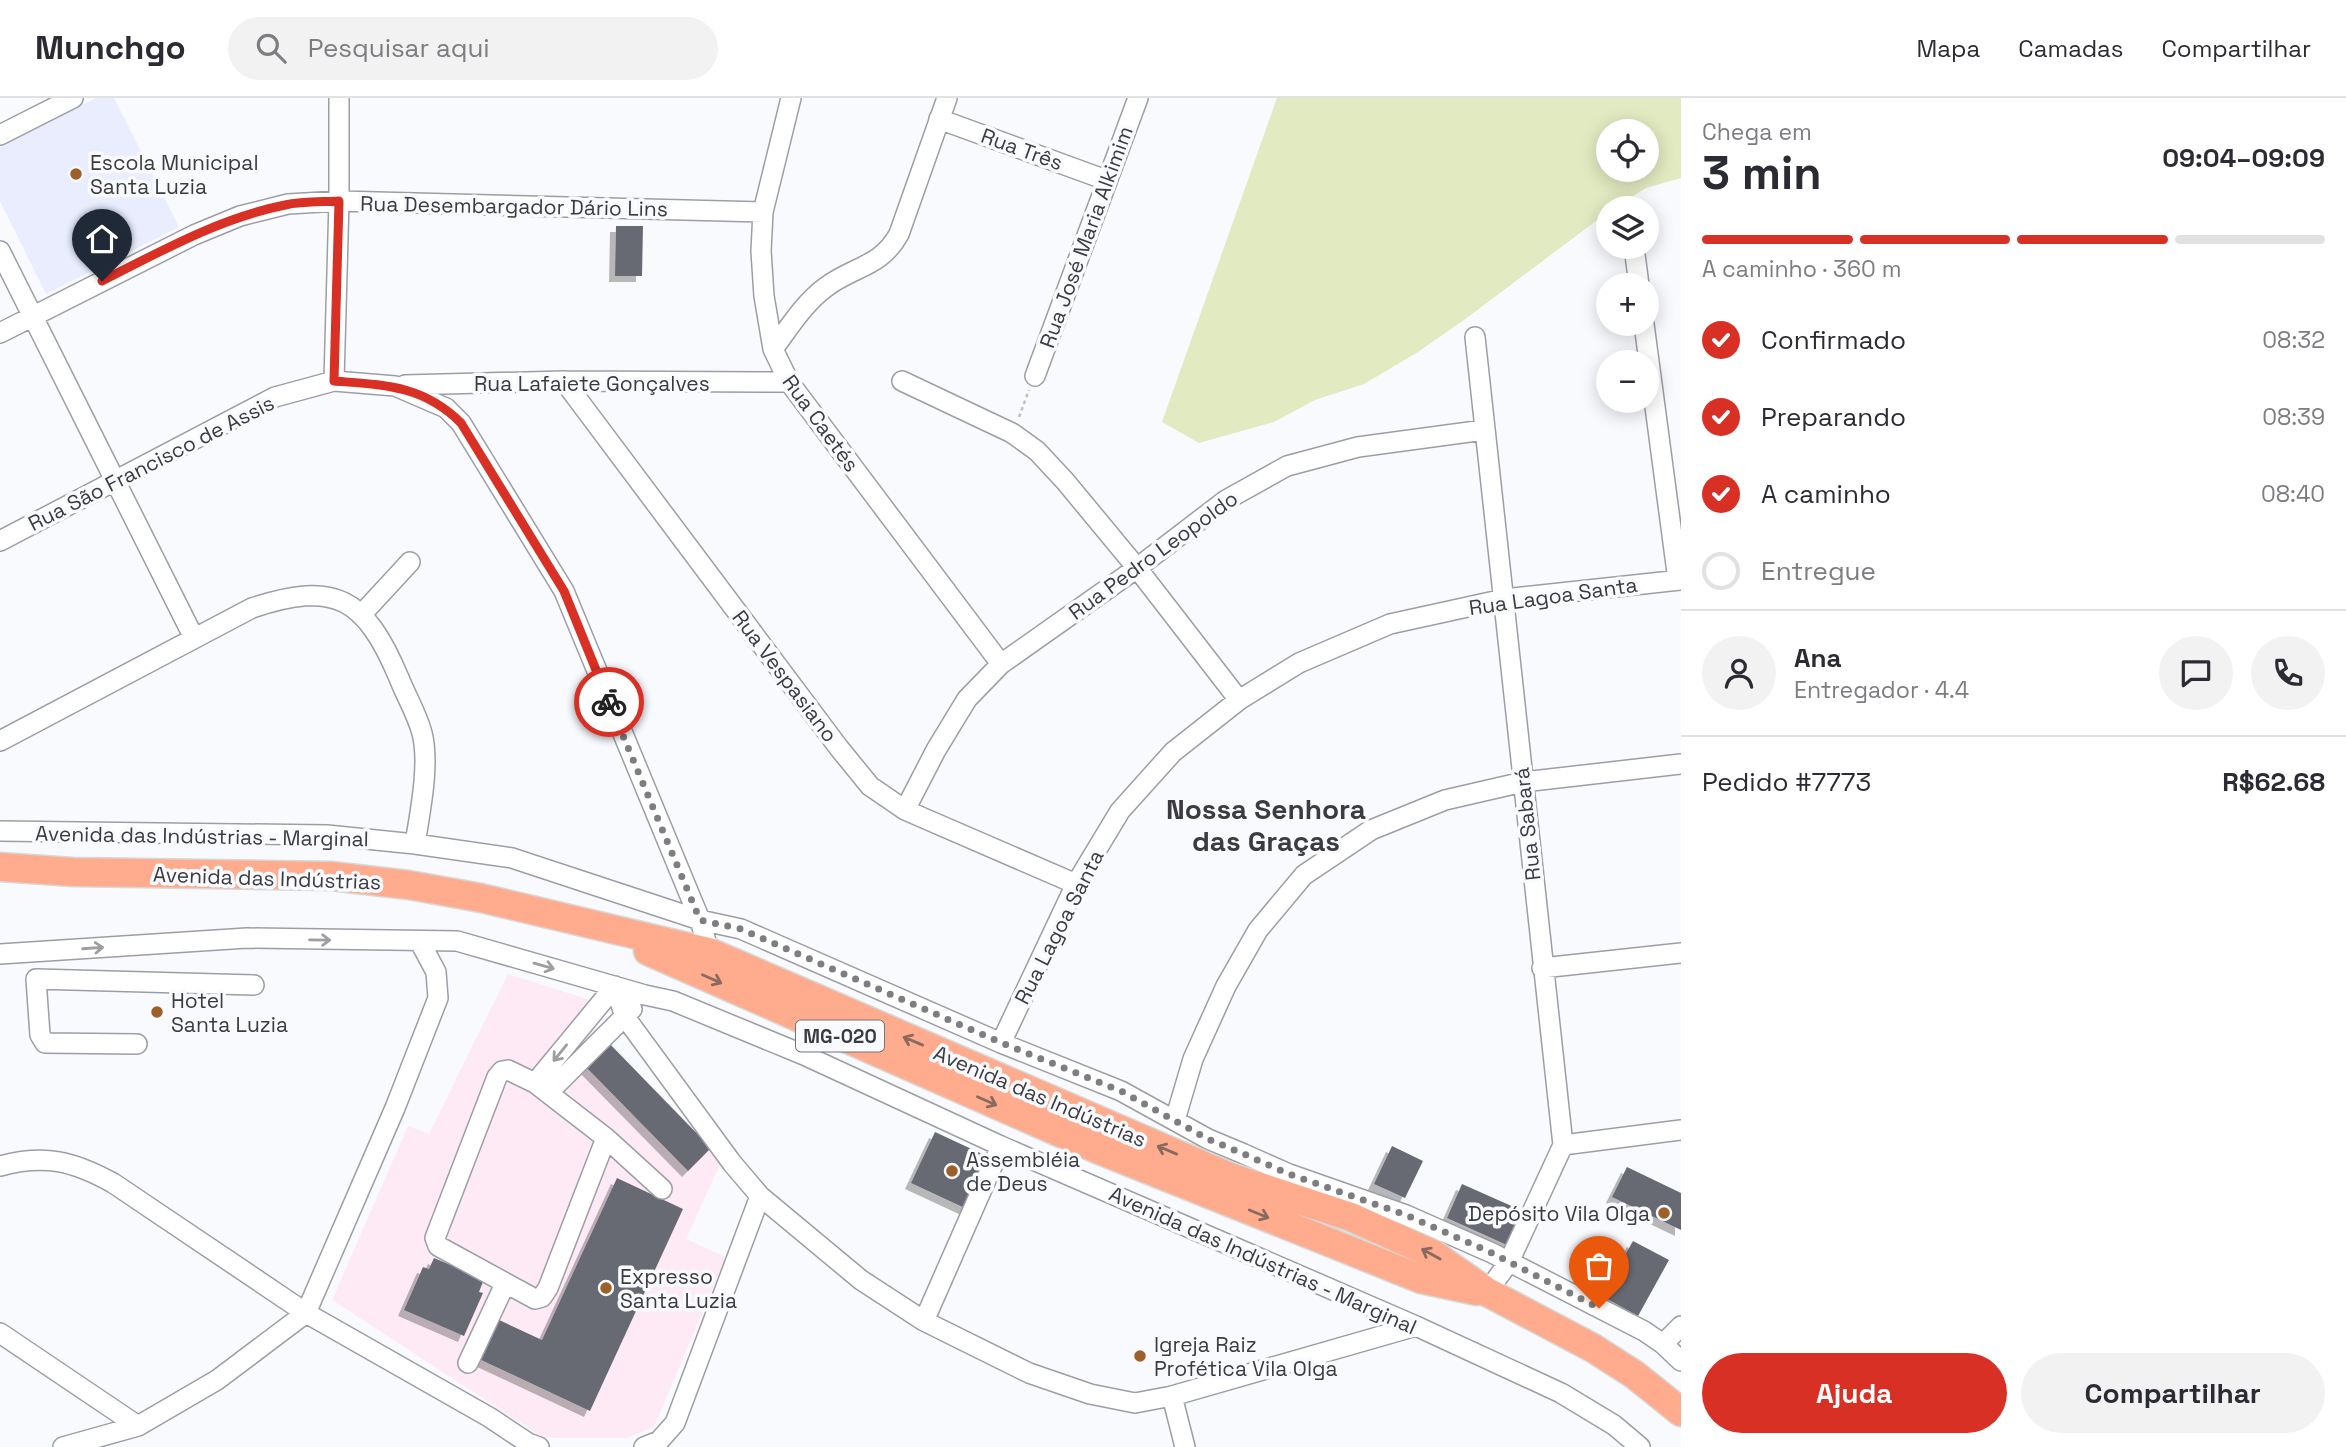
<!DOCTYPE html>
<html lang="pt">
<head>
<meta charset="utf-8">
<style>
	:root { --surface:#fff; --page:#f2f2f3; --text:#2b2b33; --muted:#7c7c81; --line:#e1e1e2; --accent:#d93025 }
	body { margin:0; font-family:"Space Grotesk",sans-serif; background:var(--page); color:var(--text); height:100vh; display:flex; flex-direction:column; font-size:26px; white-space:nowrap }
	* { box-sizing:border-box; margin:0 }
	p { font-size:23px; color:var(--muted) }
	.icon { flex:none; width:38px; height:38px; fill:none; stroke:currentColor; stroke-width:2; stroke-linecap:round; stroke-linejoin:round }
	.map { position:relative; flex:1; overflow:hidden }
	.side { display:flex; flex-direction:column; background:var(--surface); width:665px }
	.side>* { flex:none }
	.tools { position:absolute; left:1596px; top:21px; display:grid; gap:14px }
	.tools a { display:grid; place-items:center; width:63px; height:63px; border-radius:50%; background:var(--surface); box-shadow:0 4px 18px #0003; font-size:35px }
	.pin { position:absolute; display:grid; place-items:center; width:60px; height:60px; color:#fff; margin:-72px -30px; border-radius:50% 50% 50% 0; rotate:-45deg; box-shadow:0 0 7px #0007 }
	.pin .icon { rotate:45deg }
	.courier { position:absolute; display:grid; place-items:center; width:70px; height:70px; margin:-35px; border:5px solid #d93025; border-radius:50%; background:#fff; color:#222; box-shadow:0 2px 9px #0007 }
	.headline em { font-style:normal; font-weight:700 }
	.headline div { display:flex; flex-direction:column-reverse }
	.headline { display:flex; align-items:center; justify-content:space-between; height:119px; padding:0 21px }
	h1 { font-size:46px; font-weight:700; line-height:52px }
	.bar { display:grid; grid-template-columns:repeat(4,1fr); gap:10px 7px; align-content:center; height:84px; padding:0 21px }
	.bar i { height:9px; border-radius:5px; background:var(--line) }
	.bar .active { background:var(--accent) }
	.bar p { grid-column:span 4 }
	.line { display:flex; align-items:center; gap:18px; padding:0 21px; border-top:2px solid var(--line) }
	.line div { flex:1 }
	.round { display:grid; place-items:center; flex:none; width:74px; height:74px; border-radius:37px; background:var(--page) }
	ol { padding:0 21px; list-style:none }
	li { display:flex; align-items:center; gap:21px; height:77px }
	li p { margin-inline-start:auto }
	li .icon { padding:7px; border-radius:50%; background:var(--accent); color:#fff; stroke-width:4 }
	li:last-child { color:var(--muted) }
	li i { width:38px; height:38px; border:4px solid var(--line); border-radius:50% }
	.primary-button { display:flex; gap:14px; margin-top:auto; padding:14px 21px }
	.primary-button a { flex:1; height:80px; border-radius:42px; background:var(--accent); color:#fff; font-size:28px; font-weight:700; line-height:80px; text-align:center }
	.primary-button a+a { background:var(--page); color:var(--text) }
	header { display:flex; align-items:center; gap:42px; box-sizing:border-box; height:98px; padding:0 35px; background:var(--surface); border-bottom:2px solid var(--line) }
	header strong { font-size:33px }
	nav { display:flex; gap:38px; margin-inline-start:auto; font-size:24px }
	.search { width:490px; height:63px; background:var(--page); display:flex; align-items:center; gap:18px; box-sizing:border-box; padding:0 24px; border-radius:38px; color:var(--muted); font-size:26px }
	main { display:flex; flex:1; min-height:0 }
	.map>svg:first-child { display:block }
	.industrial { fill:#feeaf4 }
	.built { fill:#e9edfe }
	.green { fill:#e2eac1; fill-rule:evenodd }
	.building { fill:#686a73; filter:url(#shadow) }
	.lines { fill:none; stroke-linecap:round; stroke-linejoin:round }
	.minor-casing { stroke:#9c9ea7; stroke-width:22 }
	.highway-casing { stroke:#d8d8d9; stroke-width:31 }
	.path { stroke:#bfbfc3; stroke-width:2.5; stroke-dasharray:3.5 3.5; stroke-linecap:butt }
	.minor { stroke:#fff; stroke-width:19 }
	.highway { stroke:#feac8d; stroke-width:28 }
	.oneway { stroke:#9e9ea0 }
	.oneway2 { stroke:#8a695f }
	.done { stroke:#7e7e82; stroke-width:7; stroke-dasharray:0 12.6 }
	.route { stroke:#d93025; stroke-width:9 }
	.poi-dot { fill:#9f5f28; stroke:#f9fafe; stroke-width:2.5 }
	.labels { text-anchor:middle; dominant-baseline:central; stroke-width:7; stroke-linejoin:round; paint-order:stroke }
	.shield { fill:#f9fafe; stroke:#757579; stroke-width:2 }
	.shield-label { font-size:19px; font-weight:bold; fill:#3c3c40 }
	.street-label { font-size:21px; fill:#3c3c40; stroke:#f9fafe }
	.poi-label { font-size:21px; fill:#3c3c40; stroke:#f9fafe; text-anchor:start }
	.district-label { font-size:28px; font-weight:bold; fill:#3c3c40; stroke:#f9fafe }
</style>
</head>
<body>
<header>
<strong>Munchgo</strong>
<div class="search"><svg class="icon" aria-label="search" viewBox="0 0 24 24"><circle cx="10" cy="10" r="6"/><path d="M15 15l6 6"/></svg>Pesquisar aqui</div>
<nav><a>Mapa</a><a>Camadas</a><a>Compartilhar</a></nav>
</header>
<main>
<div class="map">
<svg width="1681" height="1349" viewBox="0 0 1681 1349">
	<defs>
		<filter id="shadow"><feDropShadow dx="-6" dy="6" stdDeviation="0" flood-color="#0004"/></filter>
	</defs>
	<rect width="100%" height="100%" fill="#f9fafe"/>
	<path class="industrial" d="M508,876l82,26 -8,17 141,141 -37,81 40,18 -72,170 -27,11h-83l-212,-138 76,-174 21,8z"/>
	<path class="built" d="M96,0h18l65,129 -133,67 -46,-93v-54z"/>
	<path class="green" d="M1277,0h404v80l-35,10 -32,20h-6v4l-144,108 -46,32 -54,32 -49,16 -41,22 -75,21 -37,-21zM1608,33h39v39h-39z"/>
	<path class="building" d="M616,128h27l-1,50h-27z
		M606,942l105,108 -23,23 -105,-107z
		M935,1034l58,27 -24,51 -58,-27z
		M1392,1048l31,15 -18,37 -31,-14z
		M1627,1069l54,26v37l-69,-33z
		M617,1080l66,31 -93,202 -111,-52 18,-40 45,21z
		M1462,1086l63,28 -16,34 -62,-28z
		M1633,1143l36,19 -31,56 -36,-20z
		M434,1160l50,21 -5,13 4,1 -19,43 -60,-26 19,-43 6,2z"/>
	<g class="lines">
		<g class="minor-casing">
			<path id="minor" d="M791,0l-28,114 -2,39 3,45 9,53 16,33 212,282
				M939,21l167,61
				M0,37l73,-37
				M1634,149l5,38
				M0,153l194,387
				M1644,226l34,256
				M0,235l194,-98 46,-19 48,-12 51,-3 424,11
				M1475,239l88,808 -54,117 -22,30
				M773,251c16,-21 31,-46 53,-62 28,-21 55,-20 73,-53l48,-136
				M1035,278l103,-278
				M334,283l5,-180v-103
				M564,283l275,367 31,38 35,24 171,74
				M902,283l110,52 25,18 28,30 72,87 102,132
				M405,287l159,-4 225,1
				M0,443l275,-144 59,-16 61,5 51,22 15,15 103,168 136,329 9,32
				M361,517l49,-53
				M0,643l252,-133c84,-28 113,-10 147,70 7,18 18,36 23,55 8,31 -2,79 -7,111
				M905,712l31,-60 31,-51 34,-35 136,-96 89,-68 61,-34 71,-19 126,-17
				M0,733l327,4 88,9 97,14 188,62 41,9 260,114 120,48 87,48 36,15 45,20 117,41 86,38 152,78 19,13 18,17
				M0,856l247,-16 210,3 188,54 28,6 131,54 197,91 415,180 145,67 53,32 26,22
				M1542,870l139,-15
				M615,888l10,31 107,146 28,33 101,84 63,41 105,52 61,21 45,9 37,-7 244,-70
				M1001,945l75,-159 44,-73 53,-59 66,-52 60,-37 91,-39 114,-25 177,-19
				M137,946l-92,-1 -5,-8 -4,-56 218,6
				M508,972l27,13 71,55 -58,150 -6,9 -7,2 -97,-53 -3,-8 62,-161 5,-6z
				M535,985l80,-97
				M548,995l84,-84
				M1175,1022l18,-61 33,-73 32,-56 46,-55 67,-45 74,-30 78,-18 158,-18
				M606,1040l56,51
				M1563,1047l118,-15
				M0,1068c45,-12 73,-5 113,17l193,130 183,104 39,26 11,4
				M924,1223l77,-175
				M0,1235l138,93
				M1663,1246l18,-18
				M468,1265l37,-79
				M1172,1298l13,51
				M63,1349l75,-21 79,-46 89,-67 89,-205 43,-110 -2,-26 -16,-30
				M644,1349l15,-6 16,-18 85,-227"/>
		</g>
		<g class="highway-casing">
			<path id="highway" d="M0,769l73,5 258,4 78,9 72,13 228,54 521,225 121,40 82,37 54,38 106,56 42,27 46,37
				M648,853l449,198 324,130 56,12"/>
		</g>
		<path class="path" d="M1019,319l10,-27"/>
		<use href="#minor" class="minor"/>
		<use href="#highway" class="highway"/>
	</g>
	<defs><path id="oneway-shaft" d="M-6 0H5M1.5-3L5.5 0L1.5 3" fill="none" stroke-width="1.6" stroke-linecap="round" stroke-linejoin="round" transform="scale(1.75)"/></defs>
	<g class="oneway">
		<use href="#oneway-shaft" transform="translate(320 842) rotate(1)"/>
		<use href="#oneway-shaft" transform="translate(93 850) rotate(-4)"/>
		<use href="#oneway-shaft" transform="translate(544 868) rotate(16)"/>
		<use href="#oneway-shaft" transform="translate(560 955) rotate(129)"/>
	</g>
	<g class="oneway2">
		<use href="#oneway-shaft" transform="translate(712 881) rotate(24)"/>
		<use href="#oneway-shaft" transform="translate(913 943) rotate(-157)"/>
		<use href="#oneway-shaft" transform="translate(987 1003) rotate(24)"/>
		<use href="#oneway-shaft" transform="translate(1167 1052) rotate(-157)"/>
		<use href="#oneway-shaft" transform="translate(1259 1116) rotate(22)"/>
		<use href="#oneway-shaft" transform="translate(1431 1156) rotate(-151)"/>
	</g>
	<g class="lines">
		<path class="done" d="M609,604l91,218 41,9 261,114 119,48 87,48 36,15 45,20 117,41 86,38 107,55"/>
		<path class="route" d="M102,183c59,-30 118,-63 183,-76 17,-4 36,-3 54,-4l-5,180c50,4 89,4 127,42l103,168 45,111"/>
	</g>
	<g class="poi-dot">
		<circle cx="76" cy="76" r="7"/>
		<circle cx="157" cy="914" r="7"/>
		<circle cx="952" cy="1073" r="7"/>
		<circle cx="1664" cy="1115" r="7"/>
		<circle cx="606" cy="1190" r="7"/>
		<circle cx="1140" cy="1258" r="7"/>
	</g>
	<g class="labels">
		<rect class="shield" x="796" y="922.5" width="88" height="31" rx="5"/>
		<g class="shield-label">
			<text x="840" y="938">MG-020</text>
		</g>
		<g class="street-label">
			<text transform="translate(1022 51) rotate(20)">Rua Três</text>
			<text transform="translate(514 108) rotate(1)">Rua Desembargador Dário Lins</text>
			<text transform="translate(1086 139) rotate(-70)">Rua José Maria Alkimim</text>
			<text x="592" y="285">Rua Lafaiete Gonçalves</text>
			<text transform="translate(821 325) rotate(54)">Rua Caetés</text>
			<text transform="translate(151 365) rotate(-27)">Rua São Francisco de Assis</text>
			<text transform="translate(1153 457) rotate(-36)">Rua Pedro Leopoldo</text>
			<text transform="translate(1553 498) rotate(-8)">Rua Lagoa Santa</text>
			<text transform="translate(785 578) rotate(53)">Rua Vespasiano</text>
			<text transform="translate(1527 726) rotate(-96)">Rua Sabará</text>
			<text transform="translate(202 738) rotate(1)">Avenida das Indústrias - Marginal</text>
			<text transform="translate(267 780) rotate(2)">Avenida das Indústrias</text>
			<text transform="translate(1059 829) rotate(-63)">Rua Lagoa Santa</text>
			<text transform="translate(1040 998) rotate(23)">Avenida das Indústrias</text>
			<text transform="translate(1263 1162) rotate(24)">Avenida das Indústrias - Marginal</text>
		</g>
		<g class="poi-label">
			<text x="90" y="64">Escola Municipal<tspan x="90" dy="24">Santa Luzia</tspan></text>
			<text x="171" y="902">Hotel<tspan x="171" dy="24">Santa Luzia</tspan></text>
			<text x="966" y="1061">Assembléia<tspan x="966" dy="24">de Deus</tspan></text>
			<text x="1650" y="1115" text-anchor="end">Depósito Vila Olga</text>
			<text x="620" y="1178">Expresso<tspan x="620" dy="24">Santa Luzia</tspan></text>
			<text x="1154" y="1246">Igreja Raiz<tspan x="1154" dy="24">Profética Vila Olga</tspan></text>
		</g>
		<g class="district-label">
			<text x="1266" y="711">Nossa Senhora<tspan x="1266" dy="32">das Graças</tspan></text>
		</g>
	</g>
</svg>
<div class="tools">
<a><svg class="icon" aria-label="locate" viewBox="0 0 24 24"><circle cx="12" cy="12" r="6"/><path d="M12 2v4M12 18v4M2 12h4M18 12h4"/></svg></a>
<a><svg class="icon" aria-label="layers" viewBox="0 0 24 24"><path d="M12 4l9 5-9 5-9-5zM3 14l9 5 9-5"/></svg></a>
<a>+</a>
<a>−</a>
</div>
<div class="pin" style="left:1599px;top:1210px;background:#ea580c"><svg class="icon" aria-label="bag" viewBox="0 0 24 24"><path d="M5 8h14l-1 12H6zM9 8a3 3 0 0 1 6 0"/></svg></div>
<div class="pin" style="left:102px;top:183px;background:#1f2937"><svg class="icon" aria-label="home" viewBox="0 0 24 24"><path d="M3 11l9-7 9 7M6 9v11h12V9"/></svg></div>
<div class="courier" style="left:609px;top:604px"><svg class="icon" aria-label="bike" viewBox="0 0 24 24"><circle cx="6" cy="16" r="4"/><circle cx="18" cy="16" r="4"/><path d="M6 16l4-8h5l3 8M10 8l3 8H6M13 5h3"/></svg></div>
</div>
<section class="side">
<div class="headline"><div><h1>3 min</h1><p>Chega em</p></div><em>09:04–09:09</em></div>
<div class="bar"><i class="active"></i><i class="active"></i><i class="active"></i><i></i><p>A caminho · 360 m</p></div>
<ol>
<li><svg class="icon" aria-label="check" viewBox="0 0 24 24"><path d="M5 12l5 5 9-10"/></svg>Confirmado<p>08:32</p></li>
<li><svg class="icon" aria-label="check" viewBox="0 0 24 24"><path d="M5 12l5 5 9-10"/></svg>Preparando<p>08:39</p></li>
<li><svg class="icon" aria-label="check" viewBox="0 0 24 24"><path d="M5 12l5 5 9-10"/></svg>A caminho<p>08:40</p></li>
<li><i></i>Entregue</li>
</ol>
<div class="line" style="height:126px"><a class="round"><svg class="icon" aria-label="person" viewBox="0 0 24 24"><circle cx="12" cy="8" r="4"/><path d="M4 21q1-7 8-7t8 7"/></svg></a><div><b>Ana</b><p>Entregador · 4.4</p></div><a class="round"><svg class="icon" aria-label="chat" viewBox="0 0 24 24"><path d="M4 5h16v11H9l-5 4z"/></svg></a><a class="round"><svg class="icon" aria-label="phone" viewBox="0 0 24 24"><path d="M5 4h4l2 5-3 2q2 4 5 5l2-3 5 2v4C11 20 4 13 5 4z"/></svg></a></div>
<div class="line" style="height:91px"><div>Pedido #7773</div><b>R$62.68</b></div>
<div class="primary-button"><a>Ajuda</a><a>Compartilhar</a></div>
</section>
</main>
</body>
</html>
